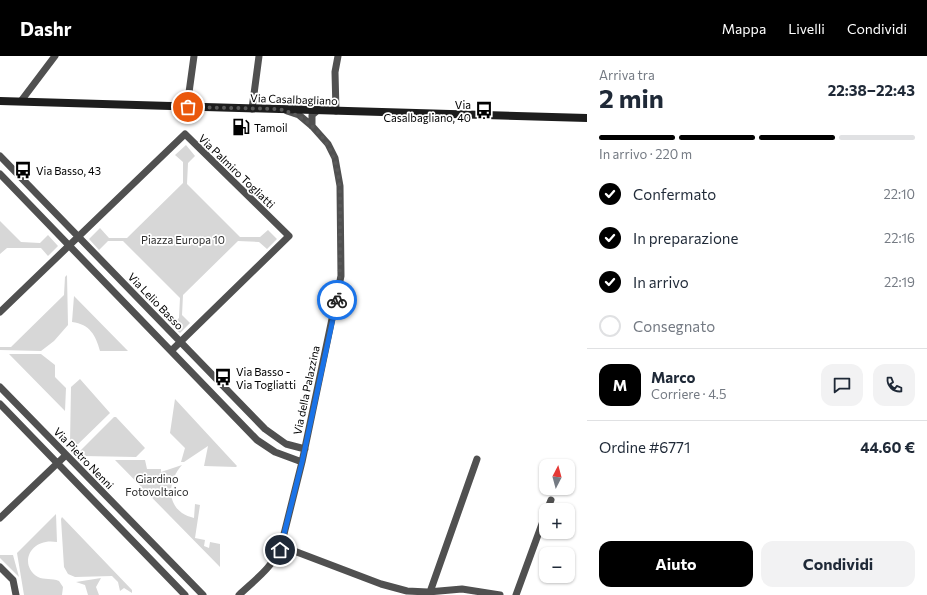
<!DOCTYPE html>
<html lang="it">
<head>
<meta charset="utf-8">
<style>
	:root { --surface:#fff; --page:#f2f2f3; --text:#1f2937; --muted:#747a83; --line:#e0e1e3; --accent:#000 }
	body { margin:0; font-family:Commissioner,sans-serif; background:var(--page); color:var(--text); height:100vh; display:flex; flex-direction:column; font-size:15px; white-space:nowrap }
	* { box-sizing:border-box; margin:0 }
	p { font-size:13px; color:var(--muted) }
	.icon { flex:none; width:22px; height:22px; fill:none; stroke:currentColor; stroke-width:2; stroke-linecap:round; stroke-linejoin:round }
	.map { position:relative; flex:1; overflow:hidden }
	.drawer { display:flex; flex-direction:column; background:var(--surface); width:340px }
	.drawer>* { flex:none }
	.needle { width:26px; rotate:6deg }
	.fabs { position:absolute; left:539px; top:403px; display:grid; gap:8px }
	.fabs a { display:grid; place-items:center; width:36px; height:36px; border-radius:8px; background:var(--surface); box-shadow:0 1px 3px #0004; font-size:20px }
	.pin { position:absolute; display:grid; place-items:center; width:34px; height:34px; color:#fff; margin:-17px; border:2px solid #fff; border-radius:50%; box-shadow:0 1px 4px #0007 }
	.courier { position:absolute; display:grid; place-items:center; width:40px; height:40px; margin:-20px; border:3px solid #1a73e8; border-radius:50%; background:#fff; color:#222; box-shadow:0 1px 5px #0007 }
	.headline em { font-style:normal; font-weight:700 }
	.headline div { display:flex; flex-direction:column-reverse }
	.headline { display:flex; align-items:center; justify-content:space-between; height:68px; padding:0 12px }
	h1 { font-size:26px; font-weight:700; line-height:30px }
	.bar { display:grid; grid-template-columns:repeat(4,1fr); gap:6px 4px; align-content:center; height:48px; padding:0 12px }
	.bar i { height:5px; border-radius:3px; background:var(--line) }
	.bar .on { background:var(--accent) }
	.bar p { grid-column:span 4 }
	.line { display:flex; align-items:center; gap:10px; padding:0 12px; border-top:1px solid var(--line) }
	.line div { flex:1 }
	.round { display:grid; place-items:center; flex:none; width:42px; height:42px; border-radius:12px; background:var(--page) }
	ol { padding:0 12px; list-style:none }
	li { display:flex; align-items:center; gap:12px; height:44px }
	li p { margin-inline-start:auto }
	li .icon { padding:4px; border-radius:50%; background:var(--accent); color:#fff; stroke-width:4 }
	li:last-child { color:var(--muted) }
	li i { width:22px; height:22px; border:2px solid var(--line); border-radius:50% }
	.primary-button { display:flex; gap:8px; margin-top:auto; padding:8px 12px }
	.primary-button a { flex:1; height:46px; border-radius:12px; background:var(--accent); color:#fff; font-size:16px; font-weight:700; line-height:46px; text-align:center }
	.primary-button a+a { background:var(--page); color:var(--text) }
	header { display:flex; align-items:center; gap:24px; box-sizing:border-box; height:56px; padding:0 20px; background:var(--accent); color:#fff }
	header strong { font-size:19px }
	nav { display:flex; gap:22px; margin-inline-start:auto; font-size:14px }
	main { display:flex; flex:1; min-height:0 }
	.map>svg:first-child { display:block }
	.green { fill:#d7d7d7 }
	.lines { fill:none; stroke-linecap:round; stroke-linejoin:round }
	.street { stroke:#505050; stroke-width:7 }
	.secondary { stroke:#1d1d1d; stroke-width:8 }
	.done { stroke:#595959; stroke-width:4; stroke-dasharray:0 7.2 }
	.route { stroke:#1a73e8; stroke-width:5 }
	.labels { text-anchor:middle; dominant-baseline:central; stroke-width:3.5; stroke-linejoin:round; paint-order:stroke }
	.street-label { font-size:11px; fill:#000; stroke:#fff }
	.poi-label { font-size:11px; fill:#000; stroke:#fff; text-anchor:start }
	.park-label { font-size:11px; fill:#2e2e2e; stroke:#fff }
</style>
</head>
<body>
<header>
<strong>Dashr</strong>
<nav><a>Mappa</a><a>Livelli</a><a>Condividi</a></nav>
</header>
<main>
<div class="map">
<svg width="587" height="539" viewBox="0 0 587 539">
	<rect width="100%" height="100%" fill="#fff"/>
	<path class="green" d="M186,89l9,11 -7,7 -1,21 53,53h20l8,-7 9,9 -10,10 -8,-7 -21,-1 -55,54 -1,20 8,8 -10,10 -9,-8 8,-7 1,-20 -57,-57h-15l-9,9 -10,-11 11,-11 9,10h18l56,-55v-21l-8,-7z
		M0,165l21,21 19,1 8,-8 10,11 -10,10 -7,-8h-34l-7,6z
		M67,219l1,50 -14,16 -13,10 -41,-1v-3h11l53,-52 1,-18z
		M74,240l54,55h-28c-4,-15 -10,-27 -28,-29z
		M9,298h32l14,11v12l11,11 -1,23z
		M80,323l30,34 -38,37 -7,-7h5l1,-56z
		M175,343l62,67 -1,1 -32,-1 4,-20 -24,16h-3l4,-14 -15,-15z
		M114,361h2l29,31 -9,9 -53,-1 -1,5 -6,-6z
		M115,404h30l2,9h14v3l21,-7c-12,13 -17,36 0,48 3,2 8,4 12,5l1,-14 5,1 -5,33 10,2 -1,6 5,2 1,-6 10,2v23z
		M56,458l1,28c-27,-5 -39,23 -19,35 6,3 14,1 21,4l4,6 -1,8h-38l-7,-42z
		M62,461l70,73v3l-8,-5 -4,3 -2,-9 -6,-6 -37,1 -7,-3 -4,-7 -3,-48z
		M0,499h13l6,22 -19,-19z
		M101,522l-5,9 3,8h-11l-3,-10 -9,-3z"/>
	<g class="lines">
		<path class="street" d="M21,45l34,-45
			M187,51l7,-51
			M252,53l7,-53
			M336,55l-1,-39 3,-16
			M312,70v-11l6,-5
			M0,100l265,273 21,15 19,5
			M0,118l257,266 18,12 27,10
			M0,256l185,-178 104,102 -118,115
			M0,331l203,208
			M0,348l185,191
			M547,454l4,-10
			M0,462l66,-63
			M281,490l100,38 26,7 21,1 34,-3 38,6
			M0,511l13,13 3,15
			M430,536l47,-133
			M239,539c16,-15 35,-29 42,-49l21,-84 39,-186 -1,-90 -5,-28 -7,-14 -16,-18 -13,-11 -12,-4
			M516,539l30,-82"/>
		<path class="secondary" d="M0,45l587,17"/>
	</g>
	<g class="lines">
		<path class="done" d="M188,51l91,2c15,4 25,9 36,20 29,29 25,63 25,101 0,23 1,46 -3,70"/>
		<path class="route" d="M280,494l22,-88 35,-162"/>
	</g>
	<defs>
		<g id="bus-bare" transform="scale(1.38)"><path d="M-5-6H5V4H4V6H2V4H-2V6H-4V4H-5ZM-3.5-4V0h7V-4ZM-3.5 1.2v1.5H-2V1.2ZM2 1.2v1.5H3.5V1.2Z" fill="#000" stroke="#fff" stroke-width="2.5" paint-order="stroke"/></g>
		<g id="fuel-bare" transform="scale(1.38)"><path d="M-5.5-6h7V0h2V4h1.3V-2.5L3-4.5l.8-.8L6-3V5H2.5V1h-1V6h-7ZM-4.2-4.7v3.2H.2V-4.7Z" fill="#000" stroke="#fff" stroke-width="2.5" paint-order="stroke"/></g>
	</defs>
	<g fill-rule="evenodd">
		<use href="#bus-bare" x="484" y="54"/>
		<use href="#fuel-bare" x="241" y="71"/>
		<use href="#bus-bare" x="23" y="114"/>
		<use href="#bus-bare" x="223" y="321"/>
	</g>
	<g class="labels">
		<g class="street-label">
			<text transform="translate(294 43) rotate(2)">Via Casalbagliano</text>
			<text transform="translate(237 115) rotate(44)">Via Palmiro Togliatti</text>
			<text transform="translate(156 245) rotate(46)">Via Lelio Basso</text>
			<text transform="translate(306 334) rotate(-78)">Via della Palazzina</text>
			<text transform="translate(84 402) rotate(46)">Via Pietro Nenni</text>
		</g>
		<g class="poi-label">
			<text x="471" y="48" text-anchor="end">Via<tspan x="471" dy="13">Casalbagliano, 40</tspan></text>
			<text x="254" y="71">Tamoil</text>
			<text x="36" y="114">Via Basso, 43</text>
			<text x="236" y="315">Via Basso -<tspan x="236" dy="13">Via Togliatti</tspan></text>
		</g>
		<g class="park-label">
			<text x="183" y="183">Piazza Europa 10</text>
			<text x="157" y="422">Giardino<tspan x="157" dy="13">Fotovoltaico</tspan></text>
		</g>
	</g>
</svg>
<div class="fabs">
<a><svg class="needle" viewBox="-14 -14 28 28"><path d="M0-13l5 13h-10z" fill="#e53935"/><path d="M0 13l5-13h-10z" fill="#747a83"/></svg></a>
<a>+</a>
<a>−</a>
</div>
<div class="pin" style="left:188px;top:51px;background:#ea580c"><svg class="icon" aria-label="bag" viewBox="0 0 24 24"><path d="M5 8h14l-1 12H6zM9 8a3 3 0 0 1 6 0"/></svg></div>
<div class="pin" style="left:280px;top:494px;background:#1f2937"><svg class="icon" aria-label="home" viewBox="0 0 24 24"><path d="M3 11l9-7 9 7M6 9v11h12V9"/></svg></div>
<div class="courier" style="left:337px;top:244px"><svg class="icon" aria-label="bike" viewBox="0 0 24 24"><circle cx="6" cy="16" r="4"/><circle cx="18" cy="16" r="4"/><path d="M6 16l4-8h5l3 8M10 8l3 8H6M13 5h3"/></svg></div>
</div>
<section class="drawer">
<div class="headline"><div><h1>2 min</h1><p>Arriva tra</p></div><em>22:38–22:43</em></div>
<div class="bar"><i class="on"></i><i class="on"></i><i class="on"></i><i></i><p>In arrivo · 220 m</p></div>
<ol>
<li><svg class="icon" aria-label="check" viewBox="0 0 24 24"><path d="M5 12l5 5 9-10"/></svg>Confermato<p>22:10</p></li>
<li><svg class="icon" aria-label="check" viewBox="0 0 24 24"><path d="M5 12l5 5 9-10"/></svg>In preparazione<p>22:16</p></li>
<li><svg class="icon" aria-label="check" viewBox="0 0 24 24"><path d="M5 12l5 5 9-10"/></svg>In arrivo<p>22:19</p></li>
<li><i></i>Consegnato</li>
</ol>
<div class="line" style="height:72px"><b class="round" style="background:var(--accent);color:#fff">M</b><div><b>Marco</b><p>Corriere · 4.5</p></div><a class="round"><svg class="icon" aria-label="chat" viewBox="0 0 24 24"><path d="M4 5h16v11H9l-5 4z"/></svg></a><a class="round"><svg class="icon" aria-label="phone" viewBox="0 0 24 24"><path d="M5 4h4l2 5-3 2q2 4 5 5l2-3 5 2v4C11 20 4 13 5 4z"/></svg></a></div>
<div class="line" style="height:52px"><div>Ordine #6771</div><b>44.60 €</b></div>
<div class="primary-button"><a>Aiuto</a><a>Condividi</a></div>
</section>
</main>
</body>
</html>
